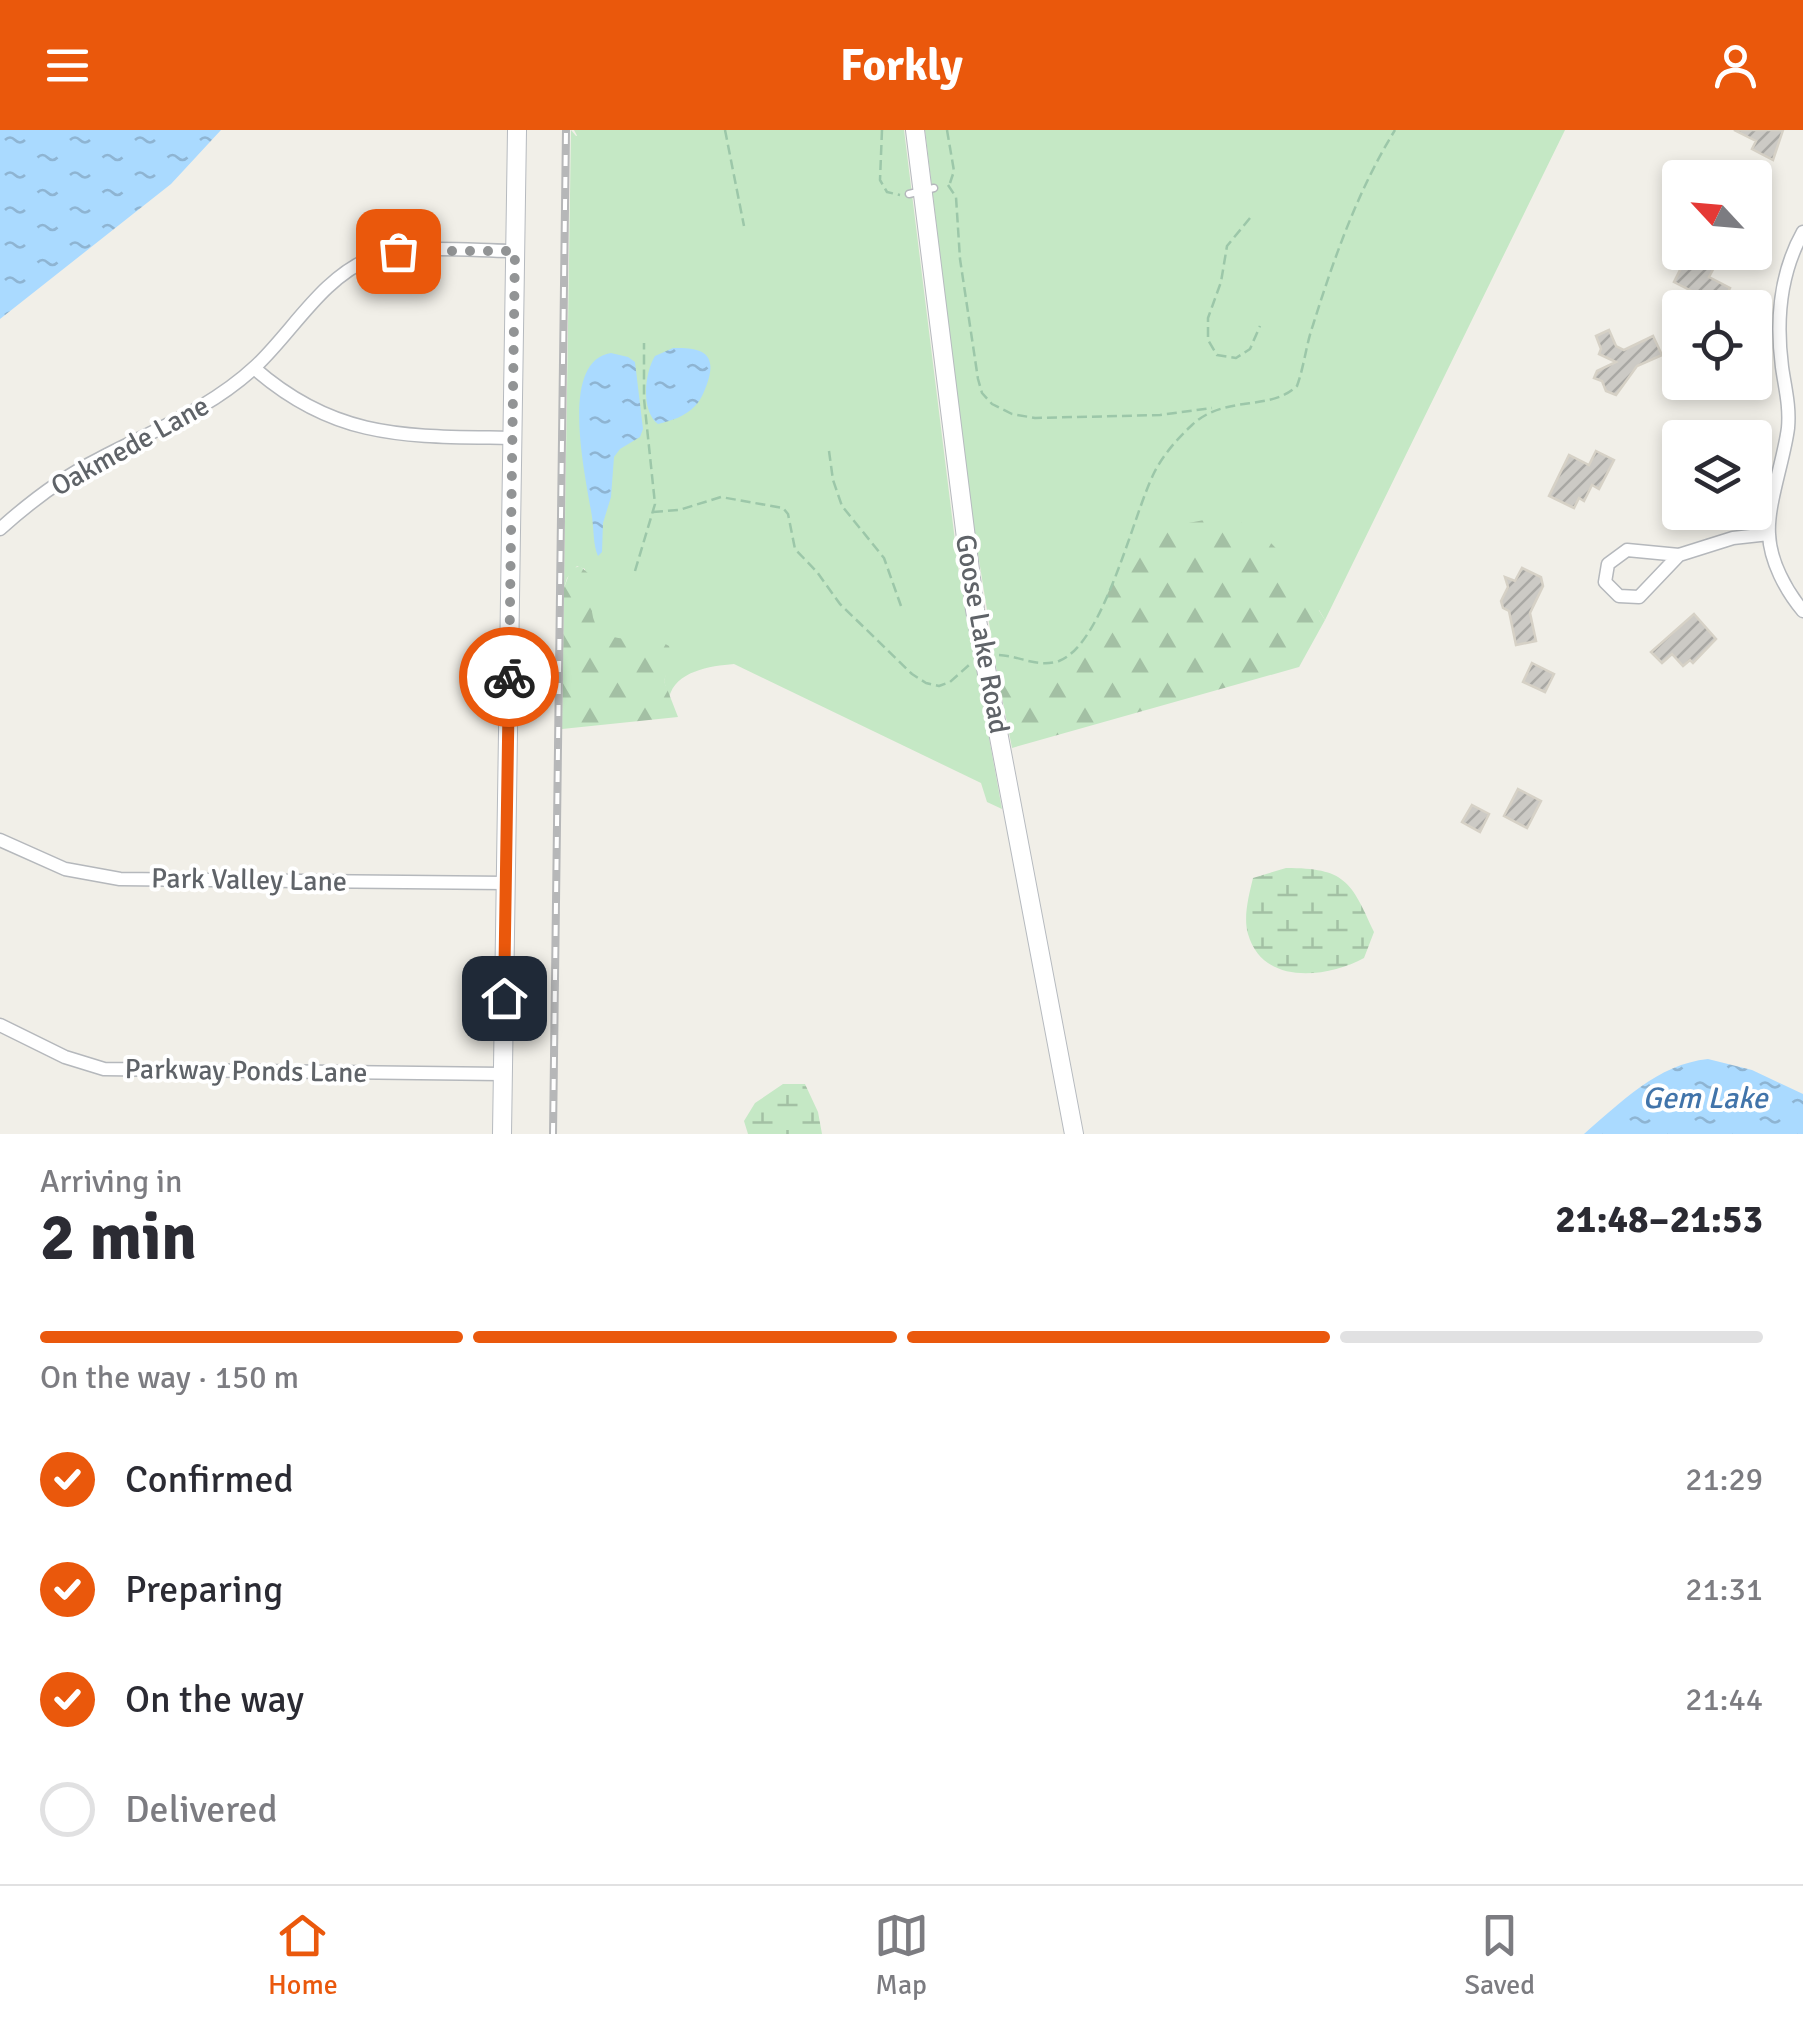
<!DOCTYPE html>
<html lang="en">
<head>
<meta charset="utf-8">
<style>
	:root { --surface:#fff; --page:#f7f7f7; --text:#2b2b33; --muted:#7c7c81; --line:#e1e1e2; --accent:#ea580c }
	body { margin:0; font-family:Signika,sans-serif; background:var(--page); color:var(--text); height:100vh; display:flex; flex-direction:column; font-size:38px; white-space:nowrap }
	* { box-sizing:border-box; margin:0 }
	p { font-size:32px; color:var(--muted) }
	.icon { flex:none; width:55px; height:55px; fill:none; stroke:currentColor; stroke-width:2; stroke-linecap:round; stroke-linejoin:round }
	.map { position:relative; height:1004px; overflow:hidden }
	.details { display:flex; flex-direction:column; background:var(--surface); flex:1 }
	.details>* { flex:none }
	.needle { width:65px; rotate:296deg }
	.buttons { position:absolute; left:1662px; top:30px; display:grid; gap:20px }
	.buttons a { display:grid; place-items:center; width:110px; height:110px; border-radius:10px; background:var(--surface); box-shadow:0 5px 15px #0003; font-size:50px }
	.pin { position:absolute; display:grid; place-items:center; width:85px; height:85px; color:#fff; margin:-42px; border-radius:20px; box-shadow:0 5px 15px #0006 }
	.courier { position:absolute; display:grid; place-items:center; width:100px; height:100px; margin:-50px; border:8px solid #ea580c; border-radius:50%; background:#fff; color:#222; box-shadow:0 2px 12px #0007 }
	.headline em { font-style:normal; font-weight:700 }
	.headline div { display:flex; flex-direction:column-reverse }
	.headline { display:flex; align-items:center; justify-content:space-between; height:170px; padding:0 40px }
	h1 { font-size:65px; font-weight:700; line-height:75px }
	.bar { display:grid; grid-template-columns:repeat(4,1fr); gap:15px 10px; align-content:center; height:120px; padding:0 40px }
	.bar i { height:12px; border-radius:8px; background:var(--line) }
	.bar .current { background:var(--accent) }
	.bar p { grid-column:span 4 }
	ol { padding:0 40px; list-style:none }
	li { display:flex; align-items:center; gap:30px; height:110px }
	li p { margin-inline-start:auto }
	li .icon { padding:10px; border-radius:50%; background:var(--accent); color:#fff; stroke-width:4 }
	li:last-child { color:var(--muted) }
	li i { width:55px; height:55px; border:5px solid var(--line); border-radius:50% }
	header { display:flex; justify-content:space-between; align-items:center; height:130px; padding:0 40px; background:var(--accent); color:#fff; font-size:45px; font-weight:700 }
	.tab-bar { display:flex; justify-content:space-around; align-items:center; height:140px; border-top:2px solid var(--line); background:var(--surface); font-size:28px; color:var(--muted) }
	.tab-bar a { display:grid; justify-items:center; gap:5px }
	.tab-bar .current { color:var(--accent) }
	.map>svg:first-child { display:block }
	.grass { fill:#c5e8c5 }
	.forest { fill:url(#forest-firs) }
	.wetland { fill:url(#wetland-marsh) }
	.water { fill:url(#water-ripples) }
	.building { fill:url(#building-hatch); stroke:#d6d1c6; stroke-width:2.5 }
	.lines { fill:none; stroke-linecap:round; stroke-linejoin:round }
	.lane-casing { stroke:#b5b8bc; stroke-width:9 }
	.street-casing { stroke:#b5b8bc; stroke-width:15 }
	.secondary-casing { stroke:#b6babf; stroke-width:20 }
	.path { stroke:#9cc7a9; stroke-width:2.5; stroke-dasharray:10 5; stroke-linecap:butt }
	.lane { stroke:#fff; stroke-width:6 }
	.street { stroke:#fff; stroke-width:12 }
	.secondary { stroke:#fff; stroke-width:18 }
	.rail-casing { stroke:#b6b7b8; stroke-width:8 }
	.rail { stroke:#fff; stroke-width:4; stroke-dasharray:11; stroke-linecap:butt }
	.done { stroke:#929495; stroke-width:10; stroke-dasharray:0 18 }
	.route { stroke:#ea580c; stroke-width:12 }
	.labels { text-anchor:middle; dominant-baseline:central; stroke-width:8; stroke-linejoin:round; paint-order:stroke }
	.street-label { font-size:28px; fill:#5f6368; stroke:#fff }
	.water-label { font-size:30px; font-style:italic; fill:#4174aa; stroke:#fff }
</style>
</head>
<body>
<header><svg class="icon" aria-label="menu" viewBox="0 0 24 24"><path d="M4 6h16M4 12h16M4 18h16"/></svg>Forkly<svg class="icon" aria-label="person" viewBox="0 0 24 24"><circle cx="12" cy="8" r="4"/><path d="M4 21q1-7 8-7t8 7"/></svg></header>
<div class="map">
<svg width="1803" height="1004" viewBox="0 0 1803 1004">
	<defs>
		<pattern id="forest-firs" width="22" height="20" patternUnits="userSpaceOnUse" patternTransform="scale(2.5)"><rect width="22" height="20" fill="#c5e8c5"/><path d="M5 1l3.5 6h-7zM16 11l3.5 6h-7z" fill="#a3c0a4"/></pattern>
		<pattern id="wetland-marsh" width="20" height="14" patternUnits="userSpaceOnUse" patternTransform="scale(2.5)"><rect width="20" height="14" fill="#c5e8c5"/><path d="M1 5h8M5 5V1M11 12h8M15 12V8" fill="none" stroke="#a3c0a4"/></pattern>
		<pattern id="water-ripples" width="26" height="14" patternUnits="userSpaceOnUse" patternTransform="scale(2.5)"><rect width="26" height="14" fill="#aadaff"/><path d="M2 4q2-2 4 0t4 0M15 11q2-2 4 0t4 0" fill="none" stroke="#8eb4d2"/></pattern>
		<pattern id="building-hatch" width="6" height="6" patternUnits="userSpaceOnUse" patternTransform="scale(2.5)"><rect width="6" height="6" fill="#cccac5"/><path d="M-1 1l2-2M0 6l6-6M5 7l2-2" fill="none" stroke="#a9a8a4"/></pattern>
	</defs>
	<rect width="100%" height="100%" fill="#f1efe8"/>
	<path class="grass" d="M571,0l5,6 18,-6h310l55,443 43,236 -15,-7 -6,-19 -247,-119c-24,2 -59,7 -65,34l-5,-17 3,-12 -83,4 1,-104 -8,-3 -10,12 -3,10z
		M925,0h640l-240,490 -6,-10 -259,104 -61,-29 -28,-175z"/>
	<path class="forest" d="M574,0h29l-4,15 -6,3 -12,-5z
		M1227,388c49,11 73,63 98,102l-26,47 -287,81 -15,-76c111,15 84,-61 137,-120 21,-24 63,-33 93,-34z
		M580,436l10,9c3,15 -1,35 5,48 12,26 54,9 74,23l3,12 -8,23 14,36 -116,12 2,-141 7,-19z"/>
	<path class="wetland" d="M1286,738c59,0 65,13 88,64l-10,26c-37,20 -101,28 -116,-24 -5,-17 1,-39 5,-56z
		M783,954h22l13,28 4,22h-74l-4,-13 11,-18z"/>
	<path class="water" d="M0,0h221l-50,54 -171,135z
		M673,218c29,-1 45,5 34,36 -3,8 -6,16 -12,22 -9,10 -24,15 -37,18 -17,-13 -14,-50 -3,-68z
		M611,223l17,4 7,5 8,67 -3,8 -20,12 -6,8 -3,40 -8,26 -1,29 -4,4c-5,-11 -4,-26 -6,-39 -5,-36 -35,-156 19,-164z
		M1708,929l44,11 51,24v40h-219c36,-31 74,-70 124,-75z"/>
	<path class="building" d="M1734,0h49l-10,30 -21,-11 4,-8z
		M1689,122h8l20,10 -8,15 21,11 -9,18 -47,-24z
		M1609,200l7,16 8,4 29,-14 9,19 -25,11 -21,29 -10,-4 -4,-10 -8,-3 3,-7 19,-9 -17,-8 2,-5 -5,-13z
		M1596,321l18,9 -15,29 -7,-4 -8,16 -5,-3 -5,10 -25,-12 20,-41 20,10z
		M1522,438l19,9 2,9 -13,27 6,28 -20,4 -7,-34 -6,-3 -2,-7 7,-14 -3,-10 10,4z
		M1694,484l22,25 -23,24 -3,-3 -7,6 -11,-12 -10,9 -11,-11z
		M1532,533l22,11 -9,18 -22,-10z
		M1518,659l23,12 -14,27 -23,-12z
		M1472,675l17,9 -9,18 -18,-10z"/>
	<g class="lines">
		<g class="lane-casing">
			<path id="lane" d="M909,64l25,-6"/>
		</g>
		<g class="street-casing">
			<path id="street" d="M1803,102c-23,41 -27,89 -21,135 3,21 8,39 6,61 -4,32 -21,77 -19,106 1,27 17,57 34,77
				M254,238c83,73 155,68 259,70
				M0,399c30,-27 63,-52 99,-70 55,-29 111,-50 157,-93 37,-35 66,-88 115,-108 39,-15 101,-7 144,-7
				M1679,425l-52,-5 -19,14 -3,18 14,14 20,1 40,-42 54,-17 36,-4
				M0,710l65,29 55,10 386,4
				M0,895l65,32 39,12 398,5"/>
		</g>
		<g class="secondary-casing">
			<path id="secondary" d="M915,0l60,480 99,524
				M502,1004l15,-1004"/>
		</g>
		<path class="path" d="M725,0l19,96
			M882,0l-2,50 7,12 13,3
			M947,0l7,41 -4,12
			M948,55l8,12 4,62 18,120 4,14 10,11 20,10 23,4 125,-3 52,-7
			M1250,88l-23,28 -6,36 -13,36v22l9,15 19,3 14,-9 10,-23
			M829,321l4,29 9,26 42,52 17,48
			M653,382l26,-2 42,-13 62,11 5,6 7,35 22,23 23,32 72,70 14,9 13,3 11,-4 19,-17
			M635,441l20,-67 -11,-105v-56
			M999,525c21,1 38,13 60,6 45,-17 74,-146 95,-188 9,-18 23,-34 38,-48 33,-31 78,-13 105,-39 7,-19 9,-41 16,-61 21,-67 45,-135 82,-195"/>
		<use href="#lane" class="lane"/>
		<use href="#street" class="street"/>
		<use href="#secondary" class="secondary"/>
		<g class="rail-casing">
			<path id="rail" d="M553,1004l13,-1004"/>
		</g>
		<use href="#rail" class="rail"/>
	</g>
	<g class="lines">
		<path class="done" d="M398,121h117l-6,426"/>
		<path class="route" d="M504,868l5,-321"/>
	</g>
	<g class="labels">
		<g class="street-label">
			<text transform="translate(130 316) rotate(-29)">Oakmede Lane</text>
			<text transform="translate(982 504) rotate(80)">Goose Lake Road</text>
			<text transform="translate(249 750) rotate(1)">Park Valley Lane</text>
			<text transform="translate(246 941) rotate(1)">Parkway Ponds Lane</text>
		</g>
		<g class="water-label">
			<text x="1705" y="968">Gem Lake</text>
		</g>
	</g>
</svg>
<div class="buttons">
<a><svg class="needle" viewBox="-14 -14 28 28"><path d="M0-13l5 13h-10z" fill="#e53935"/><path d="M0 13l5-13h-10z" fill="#7c7c81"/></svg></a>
<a><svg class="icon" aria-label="locate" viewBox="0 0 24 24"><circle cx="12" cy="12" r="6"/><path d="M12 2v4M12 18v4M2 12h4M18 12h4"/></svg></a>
<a><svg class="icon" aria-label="layers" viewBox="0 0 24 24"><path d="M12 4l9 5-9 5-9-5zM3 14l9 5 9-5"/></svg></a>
</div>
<div class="pin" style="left:398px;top:121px;background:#ea580c"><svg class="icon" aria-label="bag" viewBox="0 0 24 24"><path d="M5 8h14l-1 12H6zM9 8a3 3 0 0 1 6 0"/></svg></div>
<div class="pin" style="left:504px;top:868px;background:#1f2937"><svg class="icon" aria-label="home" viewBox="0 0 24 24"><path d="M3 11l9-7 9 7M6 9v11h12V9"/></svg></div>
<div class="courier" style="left:509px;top:547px"><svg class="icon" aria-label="bike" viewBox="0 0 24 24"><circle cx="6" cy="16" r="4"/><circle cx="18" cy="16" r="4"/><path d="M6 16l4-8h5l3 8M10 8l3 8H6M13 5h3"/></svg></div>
</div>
<section class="details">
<div class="headline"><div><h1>2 min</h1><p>Arriving in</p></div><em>21:48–21:53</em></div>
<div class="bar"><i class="current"></i><i class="current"></i><i class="current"></i><i></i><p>On the way · 150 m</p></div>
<ol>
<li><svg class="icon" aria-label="check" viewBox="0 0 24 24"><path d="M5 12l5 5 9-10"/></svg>Confirmed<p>21:29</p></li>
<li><svg class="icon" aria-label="check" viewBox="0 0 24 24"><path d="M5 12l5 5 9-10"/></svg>Preparing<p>21:31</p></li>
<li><svg class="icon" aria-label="check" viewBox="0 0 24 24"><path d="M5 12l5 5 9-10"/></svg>On the way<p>21:44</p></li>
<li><i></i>Delivered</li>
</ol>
</section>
<nav class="tab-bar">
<a class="current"><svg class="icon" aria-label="home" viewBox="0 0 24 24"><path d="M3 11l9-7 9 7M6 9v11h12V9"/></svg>Home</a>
<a><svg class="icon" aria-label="map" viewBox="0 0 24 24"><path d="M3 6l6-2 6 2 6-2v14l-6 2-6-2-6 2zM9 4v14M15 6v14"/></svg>Map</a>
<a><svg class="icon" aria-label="saved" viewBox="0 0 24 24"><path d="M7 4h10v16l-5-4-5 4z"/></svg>Saved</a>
</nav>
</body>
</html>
